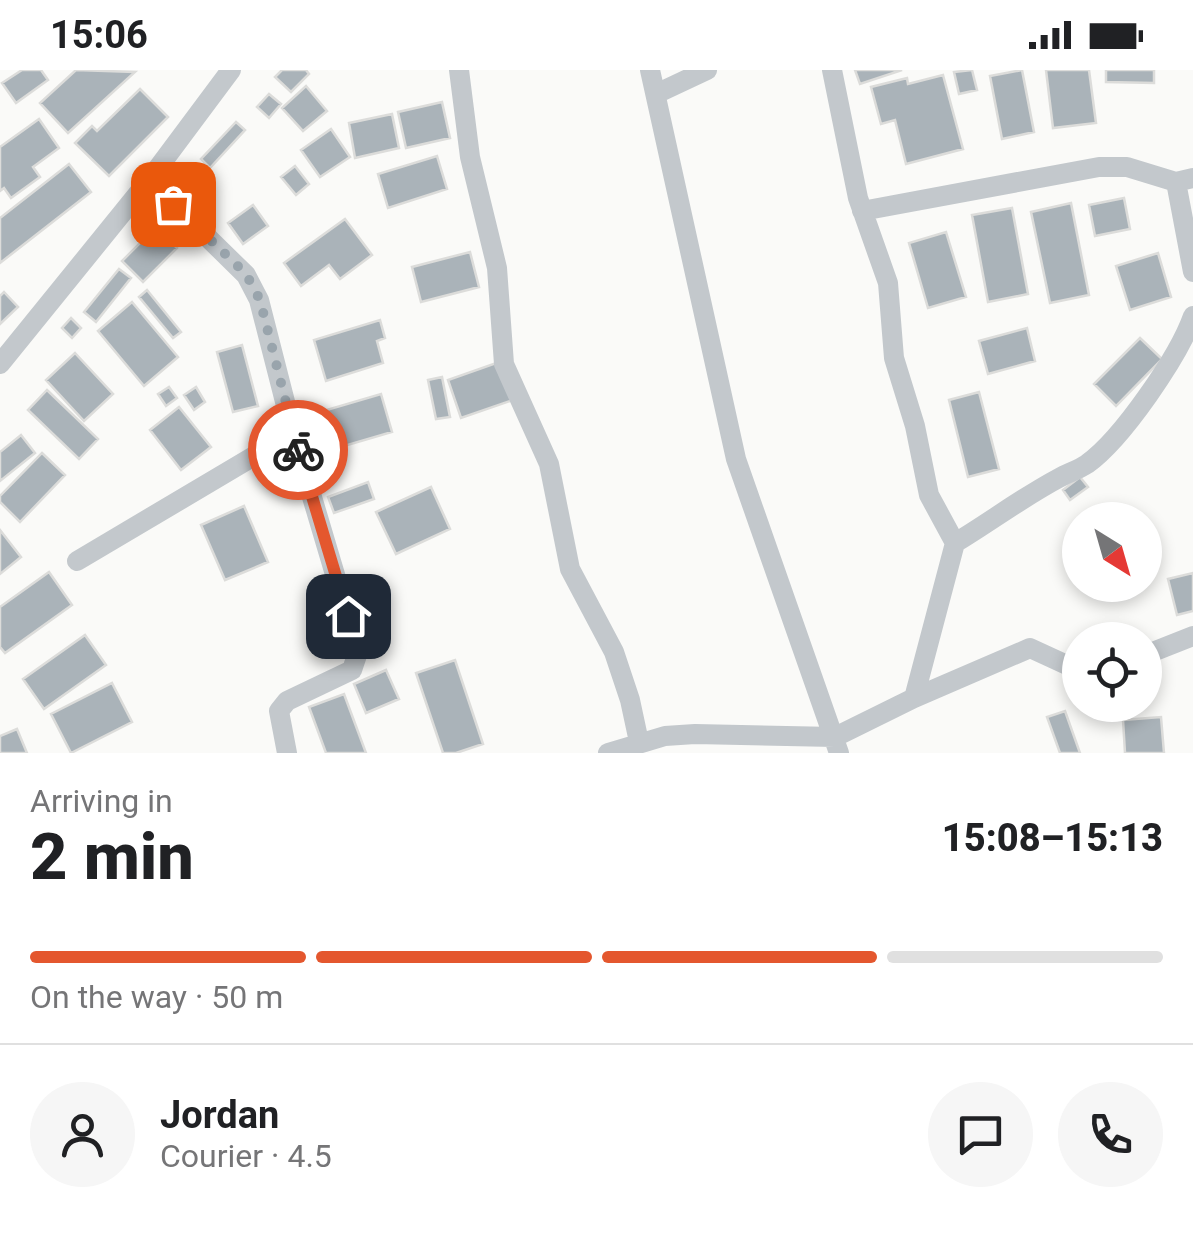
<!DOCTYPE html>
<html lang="en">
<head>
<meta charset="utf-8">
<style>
	:root { --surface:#fff; --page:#f6f6f6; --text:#202124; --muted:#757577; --line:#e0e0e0; --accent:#e4572e }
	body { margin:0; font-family:Roboto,sans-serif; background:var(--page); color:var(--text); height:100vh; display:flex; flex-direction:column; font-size:38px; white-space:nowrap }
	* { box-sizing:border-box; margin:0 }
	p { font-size:32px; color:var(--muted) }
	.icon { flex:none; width:55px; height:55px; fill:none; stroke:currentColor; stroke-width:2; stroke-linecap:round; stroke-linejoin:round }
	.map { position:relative; height:683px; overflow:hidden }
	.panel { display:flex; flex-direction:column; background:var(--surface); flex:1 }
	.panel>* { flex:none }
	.needle { width:65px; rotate:143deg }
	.tools { position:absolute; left:1062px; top:432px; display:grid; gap:20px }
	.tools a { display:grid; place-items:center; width:100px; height:100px; border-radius:50%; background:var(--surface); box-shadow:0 5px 15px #0003; font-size:50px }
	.pin { position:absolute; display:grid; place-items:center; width:85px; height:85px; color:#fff; margin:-42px; border-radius:20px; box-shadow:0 5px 15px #0006 }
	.courier { position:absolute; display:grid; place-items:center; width:100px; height:100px; margin:-50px; border:8px solid #e4572e; border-radius:50%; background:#fff; color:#222; box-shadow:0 2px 12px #0007 }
	.headline em { font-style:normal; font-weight:800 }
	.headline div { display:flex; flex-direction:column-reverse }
	.headline { display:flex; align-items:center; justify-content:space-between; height:170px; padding:0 30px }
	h1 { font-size:65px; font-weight:800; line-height:75px }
	.bar { display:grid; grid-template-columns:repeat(4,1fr); gap:15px 10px; align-content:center; height:120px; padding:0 30px }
	.bar i { height:12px; border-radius:8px; background:var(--line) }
	.bar .on { background:var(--accent) }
	.bar p { grid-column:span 4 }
	.line { display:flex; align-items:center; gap:25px; padding:0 30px; border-top:2px solid var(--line) }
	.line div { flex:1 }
	.round { display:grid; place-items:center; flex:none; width:105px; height:105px; border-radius:52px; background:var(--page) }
	.status { display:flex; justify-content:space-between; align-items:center; height:70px; padding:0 50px; background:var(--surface); direction:ltr }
	.status svg { height:28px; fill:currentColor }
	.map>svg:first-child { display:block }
	.building { fill:#aab3b9; stroke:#dcdcda; stroke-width:2.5 }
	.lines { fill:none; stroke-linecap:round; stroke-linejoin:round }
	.street { stroke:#c3c8cc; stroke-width:20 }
	.done { stroke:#99a4ac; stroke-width:10; stroke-dasharray:0 18 }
	.route { stroke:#e4572e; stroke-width:12 }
</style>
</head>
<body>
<div class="status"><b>15:06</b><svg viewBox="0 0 49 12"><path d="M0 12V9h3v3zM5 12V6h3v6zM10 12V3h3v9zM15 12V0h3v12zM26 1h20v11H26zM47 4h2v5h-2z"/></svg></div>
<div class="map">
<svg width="1193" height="683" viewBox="0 0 1193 683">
	<rect width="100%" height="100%" fill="#fafaf8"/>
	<path class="building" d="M22,0h19l7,10 -32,23 -14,-20z
		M76,0l59,2 -67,61 -28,-30z
		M282,0h24l3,4 -18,18 -16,-15z
		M855,0h47l-42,14z
		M972,0l5,20 -18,4 -5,-22z
		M1022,0l12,62 -32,7 -12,-63z
		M1046,0h43l7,53 -43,5z
		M1106,0h48v13l-48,-1z
		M943,5l20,74 -57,15 -11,-44 -14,4 -10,-37 36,-9 1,6z
		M306,16l21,25 -24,20 -21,-23z
		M140,19l28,28 -59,59 -34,-33 17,-17 5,5z
		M269,24l12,10 -12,14 -12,-11z
		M442,32l8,36 -44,10 -8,-36z
		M392,44l7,34 -44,10 -6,-35z
		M39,49l20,29 -26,19 7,10 -29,21 -7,-10 -4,3v-44z
		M236,52l9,8 -35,38 -9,-9z
		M331,59l19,28 -30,20 -19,-27z
		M437,86l10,33 -59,19 -10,-34z
		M69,94l22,28 -91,71v-45z
		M295,96l14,18 -13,11 -15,-18z
		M1124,128l6,31 -35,7 -6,-31z
		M1071,133l18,92 -39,8 -19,-91z
		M253,135l15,21 -25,18 -15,-21z
		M1012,138l16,86 -40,8 -16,-87z
		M345,149l27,36 -32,24 -11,-14 -28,21 -17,-23z
		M156,157l21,21 -34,34 -21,-21z
		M946,162l20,65 -38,11 -19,-65z
		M470,182l9,35 -58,15 -9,-35z
		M1158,183l13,44 -41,13 -14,-44z
		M119,199l12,9 -35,44 -12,-10z
		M147,220l34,42 -8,6 -34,-41z
		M4,222l14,15 -18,17v-28z
		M132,232l46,55 -34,29 -46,-55z
		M71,248l10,10 -9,10 -10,-10z
		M380,250l5,18 -8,3 6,22 -57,18 -12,-41z
		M1027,258l8,33 -47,13 -9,-33z
		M1140,268l22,21 -46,47 -22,-22z
		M242,275l16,61 -25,6 -16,-60z
		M75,283l38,41 -29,27 -38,-41z
		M499,292l14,38 -52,18 -13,-38z
		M442,307l8,40 -14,2 -8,-39z
		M169,317l8,11 -11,8 -8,-12z
		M196,317l9,15 -11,8 -10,-15z
		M47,320l51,49 -19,20 -51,-49z
		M979,322l20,77 -31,8 -19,-77z
		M381,324l11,38 -58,17 -11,-38z
		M179,337l32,40 -30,23 -31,-40z
		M21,365l14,18 -35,28v-29z
		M42,383l23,22 -45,47 -20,-20v-6z
		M1080,407l8,10 -18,13 -7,-10z
		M368,412l6,17 -40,14 -6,-16z
		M431,417l19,42 -54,25 -20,-42z
		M244,436l24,56 -43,18 -24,-55z
		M0,460l21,27 -21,17z
		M49,502l23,33 -67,48 -5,-6v-40z
		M1193,503v38l-16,4 -9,-36z
		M85,565l21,30 -62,44 -21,-30z
		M455,590l28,84 -27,9h-13l-27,-80z
		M386,600l13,29 -33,14 -12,-29z
		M112,613l20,39 -61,31 -20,-39z
		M344,624l22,59h-40l-17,-46z
		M1065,641l15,42h-20l-13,-36z
		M1161,647l3,36h-39l-2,-33z
		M17,659l10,24h-27v-17z"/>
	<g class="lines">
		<path class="street" d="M459,0l11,87 27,111 7,96 45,100 21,105 44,83 16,48 9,42
			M650,0l86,389 103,294
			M832,0l26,128 30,85 6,75 21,68 14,69 26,48 -41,155
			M658,23l49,-23
			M149,110l97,95 13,25 34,133 65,219 -6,18 -65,31 -8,10 8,42
			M1176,112l17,90
			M862,141l237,-44h28l49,15 17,-4
			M0,294l149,-184 82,-110
			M955,473c35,-21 68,-46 104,-65 9,-5 19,-8 28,-14 35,-25 92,-108 106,-148
			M77,491l216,-128
			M1145,585l48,-19
			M608,683l57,-17 30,-2 140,3 79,-39 116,-50 50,23"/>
	</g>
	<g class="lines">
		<path class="done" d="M173,134l73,70 14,26 38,150"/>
		<path class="route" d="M298,380l50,166"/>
	</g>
</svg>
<div class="tools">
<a><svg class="needle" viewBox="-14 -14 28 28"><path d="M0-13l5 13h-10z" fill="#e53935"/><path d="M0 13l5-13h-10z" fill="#757577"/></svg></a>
<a><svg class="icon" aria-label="locate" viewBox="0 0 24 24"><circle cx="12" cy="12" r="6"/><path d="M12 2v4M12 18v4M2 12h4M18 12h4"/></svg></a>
</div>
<div class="pin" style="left:173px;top:134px;background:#ea580c"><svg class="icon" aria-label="bag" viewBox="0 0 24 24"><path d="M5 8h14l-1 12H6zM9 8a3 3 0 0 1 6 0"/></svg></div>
<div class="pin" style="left:348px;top:546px;background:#1f2937"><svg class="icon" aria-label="home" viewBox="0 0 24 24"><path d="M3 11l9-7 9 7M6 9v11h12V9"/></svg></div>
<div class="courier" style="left:298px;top:380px"><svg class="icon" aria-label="bike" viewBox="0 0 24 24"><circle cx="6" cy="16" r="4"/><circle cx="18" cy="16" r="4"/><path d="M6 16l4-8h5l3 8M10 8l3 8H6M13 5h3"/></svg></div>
</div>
<section class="panel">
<div class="headline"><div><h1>2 min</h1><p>Arriving in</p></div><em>15:08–15:13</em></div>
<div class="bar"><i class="on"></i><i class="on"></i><i class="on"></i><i></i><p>On the way · 50 m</p></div>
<div class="line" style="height:180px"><a class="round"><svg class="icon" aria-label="person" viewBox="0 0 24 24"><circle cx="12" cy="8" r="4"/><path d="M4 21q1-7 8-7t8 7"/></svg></a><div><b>Jordan</b><p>Courier · 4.5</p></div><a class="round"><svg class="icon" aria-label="chat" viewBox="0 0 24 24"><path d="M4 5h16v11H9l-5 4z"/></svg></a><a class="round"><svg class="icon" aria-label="phone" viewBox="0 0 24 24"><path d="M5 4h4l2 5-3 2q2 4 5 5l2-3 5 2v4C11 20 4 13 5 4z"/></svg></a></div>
</section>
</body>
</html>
